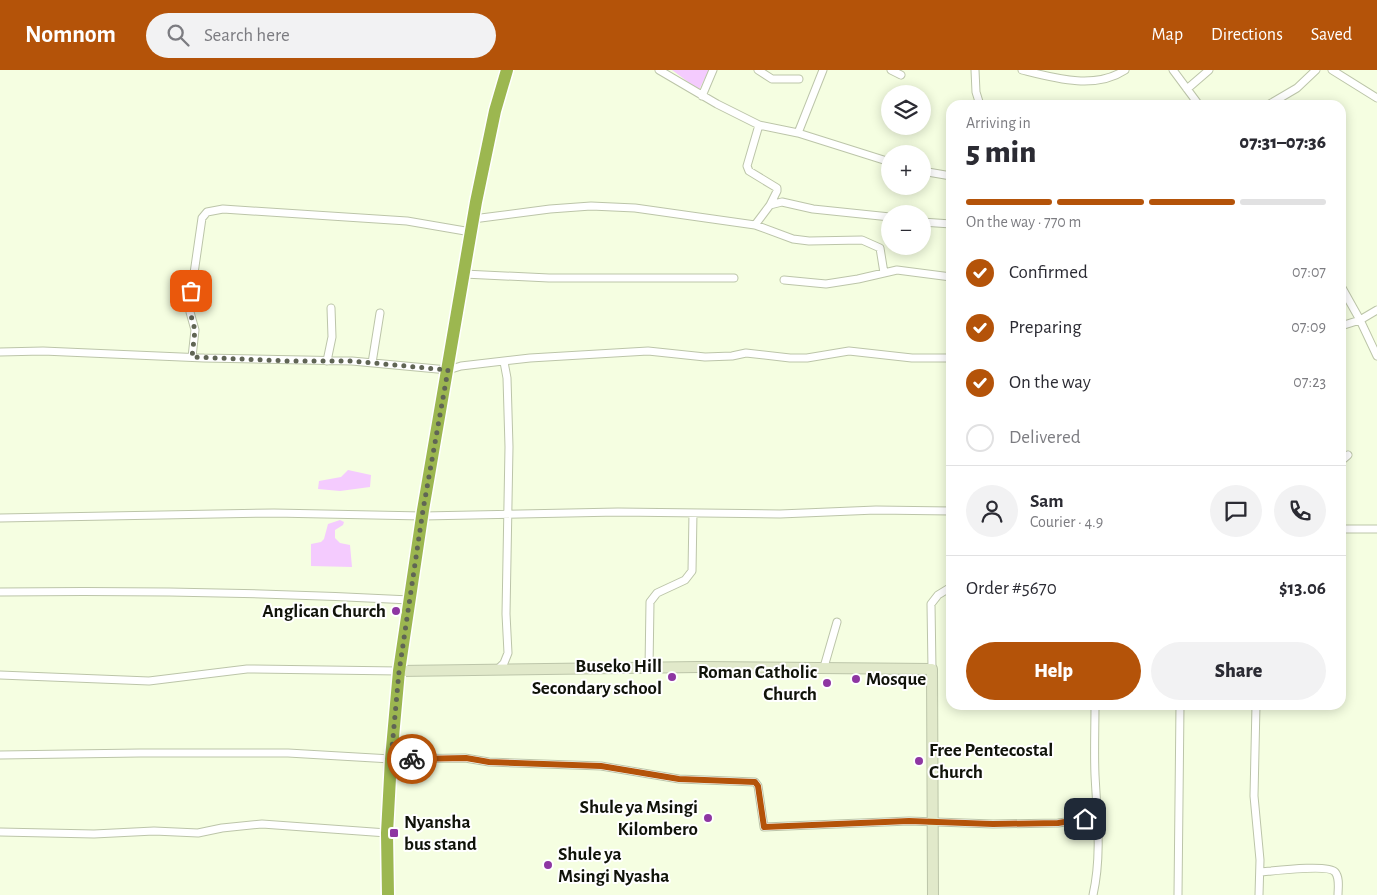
<!DOCTYPE html>
<html lang="en">
<head>
<meta charset="utf-8">
<style>
	:root { --surface:#fff; --page:#f2f2f3; --text:#2b2b33; --muted:#7c7c81; --line:#e1e1e2; --accent:#b45309 }
	body { margin:0; font-family:"Alegreya Sans",sans-serif; background:var(--page); color:var(--text); height:100vh; display:flex; flex-direction:column; font-size:19px; white-space:nowrap }
	* { box-sizing:border-box; margin:0 }
	p { font-size:16px; color:var(--muted) }
	.icon { flex:none; width:28px; height:28px; fill:none; stroke:currentColor; stroke-width:2; stroke-linecap:round; stroke-linejoin:round }
	.map { position:relative; flex:1; overflow:hidden }
	.side { position:absolute; left:946px; top:30px; width:400px; height:610px; display:flex; flex-direction:column; background:var(--surface); border-radius:15px; box-shadow:0 2px 12px #0003 }
	.side>* { flex:none }
	.buttons { position:absolute; left:881px; top:15px; display:grid; gap:10px }
	.buttons a { display:grid; place-items:center; width:50px; height:50px; border-radius:50%; background:var(--surface); box-shadow:0 2px 12px #0003; font-size:25px }
	.pin { position:absolute; display:grid; place-items:center; width:42px; height:42px; color:#fff; margin:-21px; border-radius:10px; box-shadow:0 2px 8px #0006 }
	.courier { position:absolute; display:grid; place-items:center; width:50px; height:50px; margin:-25px; border:4px solid #b45309; border-radius:50%; background:#fff; color:#222; box-shadow:0 1px 6px #0007 }
	.headline em { font-style:normal; font-weight:800 }
	.headline div { display:flex; flex-direction:column-reverse }
	.headline { display:flex; align-items:center; justify-content:space-between; height:85px; padding:0 20px }
	h1 { font-size:32px; font-weight:800; line-height:38px }
	.bar { display:grid; grid-template-columns:repeat(4,1fr); gap:8px 5px; align-content:center; height:60px; padding:0 20px }
	.bar i { height:6px; border-radius:4px; background:var(--line) }
	.bar .current { background:var(--accent) }
	.bar p { grid-column:span 4 }
	.line { display:flex; align-items:center; gap:12px; padding:0 20px; border-top:1px solid var(--line) }
	.line div { flex:1 }
	.round { display:grid; place-items:center; flex:none; width:52px; height:52px; border-radius:26px; background:var(--page) }
	ol { padding:0 20px; list-style:none }
	li { display:flex; align-items:center; gap:15px; height:55px }
	li p { margin-inline-start:auto }
	li .icon { padding:5px; border-radius:50%; background:var(--accent); color:#fff; stroke-width:4 }
	li:last-child { color:var(--muted) }
	li i { width:28px; height:28px; border:2px solid var(--line); border-radius:50% }
	.button { display:flex; gap:10px; margin-top:auto; padding:10px 20px }
	.button a { flex:1; height:58px; border-radius:30px; background:var(--accent); color:#fff; font-size:20px; font-weight:800; line-height:58px; text-align:center }
	.button a+a { background:var(--page); color:var(--text) }
	header { display:flex; align-items:center; gap:30px; box-sizing:border-box; height:70px; padding:0 25px; background:var(--accent); color:#fff }
	header strong { font-size:24px }
	nav { display:flex; gap:28px; margin-inline-start:auto; font-size:18px }
	.search { width:350px; height:45px; background:var(--page); display:flex; align-items:center; gap:12px; box-sizing:border-box; padding:0 18px; border-radius:28px; color:var(--muted); font-size:19px }
	.map>svg:first-child { display:block }
	.green { fill:#f4cbfe }
	.lines { fill:none; stroke-linecap:round; stroke-linejoin:round }
	.street-casing { stroke:#bcc5a9; stroke-width:9 }
	.secondary-casing { stroke:#bcc5a9; stroke-width:12 }
	.highway-casing { stroke:#fff; stroke-width:15 }
	.street { stroke:#fff; stroke-width:7 }
	.secondary { stroke:#e1e9ca; stroke-width:10 }
	.highway { stroke:#9cb750; stroke-width:12 }
	.done { stroke:#606555; stroke-width:5; stroke-dasharray:0 9 }
	.route { stroke:#b45309; stroke-width:6 }
	.poi-dot { fill:#8e36a2; stroke:#fff; stroke-width:2 }
	.labels { text-anchor:middle; dominant-baseline:central; stroke-width:4; stroke-linejoin:round; paint-order:stroke }
	.poi-label { font-size:19px; font-weight:bold; fill:#101309; stroke:#fff; text-anchor:end }
</style>
</head>
<body>
<header>
<strong>Nomnom</strong>
<div class="search"><svg class="icon" aria-label="search" viewBox="0 0 24 24"><circle cx="10" cy="10" r="6"/><path d="M15 15l6 6"/></svg>Search here</div>
<nav><a>Map</a><a>Directions</a><a>Saved</a></nav>
</header>
<div class="map">
<svg width="1377" height="825" viewBox="0 0 1377 825">
	<rect width="100%" height="100%" fill="#f5fee1"/>
	<path class="green" d="M672,0h37l-10,20z
		M348,400l23,5 -1,12 -30,4 -22,-2 1,-8 22,-4z
		M340,450l4,2 -1,3 -8,5v8l5,5 10,2 2,22 -41,-1v-22l10,-2 3,-3 4,-15z"/>
	<g class="lines">
		<g class="street-casing">
			<path id="street" d="M659,0l58,34 42,21 39,8 92,29
				M758,0l14,9h27
				M891,0l10,5
				M975,0l1,22 4,13
				M1022,0c32,8 73,20 103,0
				M1173,0l26,35
				M1332,0l45,28
				M1187,19l22,-19
				M702,26l11,-26
				M1268,35l29,-17 19,-18
				M759,55l-12,41 2,5 28,17v3l-7,14
				M798,63l25,-63
				M922,101l29,5
				M473,149l77,-10 41,-3 44,2 120,17 38,14 16,2 53,-1 18,8 4,25
				M922,152l29,2
				M755,155l15,-20 12,-3 31,7 77,8
				M464,204l85,4h185
				M784,210l42,4 32,-5 39,-9 54,7
				M1341,216l19,34 17,36
				M1341,256l19,-6 17,-10
				M0,282l43,-1 161,7 148,3 96,9 13,-4 69,-8 118,-7 57,6 27,-1 14,-3 44,5h17l42,-7 63,7h39
				M192,287l3,-27 -5,-18v-11l12,-83 5,-6 16,-3 184,12 64,11
				M327,291l5,-24 -1,-29
				M372,293l8,-50
				M1341,391l7,-6
				M0,448l274,-5 149,3 195,-4 162,2 96,-4 75,1
				M1341,459h36
				M0,522c137,-2 274,1 410,8
				M824,597l13,-45
				M649,598l1,-66 7,-9 28,-13 7,-9 1,-58
				M932,599l-1,-65 7,-9 13,-8
				M497,600l7,-7 4,-10 -2,-39 3,-167 -2,-69 -3,-16
				M0,605l149,6 98,-12 152,2
				M1256,635l-2,91 6,64 -1,35
				M0,685l140,-2h148l103,6 74,-1 24,4 112,4 78,13 76,3 3,4 6,41 145,-6 84,3 65,-1 41,-5
				M0,762l94,2 60,-3 44,2 24,-5 40,-4 125,9
				M1261,802c12,-1 67,-8 74,0 5,6 3,16 3,23
				M1093,825c9,-40 4,-80 2,-120 -1,-23 0,-47 0,-70
				M1178,825l2,-190"/>
		</g>
		<g class="secondary-casing">
			<path id="secondary" d="M399,601l300,-4 233,2 1,226"/>
		</g>
		<g class="highway-casing">
			<path id="highway" d="M388,825l-1,-62 4,-74 8,-88 24,-161 53,-308 19,-91 12,-41"/>
		</g>
		<use href="#street" class="street"/>
		<use href="#secondary" class="secondary"/>
		<use href="#highway" class="highway"/>
	</g>
	<g class="lines">
		<path class="done" d="M191,221l-1,21 5,18 -3,27 98,4h62l96,9 -25,140 -24,162 -8,87h21"/>
		<path class="route" d="M412,689l54,-1 23,4 112,4 78,13 76,3 3,4 6,41 145,-6 84,3 65,-1 27,-4"/>
	</g>
	<g class="poi-dot">
		<circle cx="396" cy="541" r="5"/>
		<circle cx="672" cy="607" r="5"/>
		<circle cx="856" cy="609" r="5"/>
		<circle cx="827" cy="613" r="5"/>
		<circle cx="919" cy="691" r="5"/>
		<circle cx="708" cy="748" r="5"/>
		<rect x="389" y="758" width="10" height="10" rx="2.5"/>
		<circle cx="548" cy="795" r="5"/>
	</g>
	<g class="labels">
		<g class="poi-label">
			<text x="386" y="541">Anglican Church</text>
			<text x="662" y="596">Buseko Hill<tspan x="662" dy="22">Secondary school</tspan></text>
			<text x="817" y="602">Roman Catholic<tspan x="817" dy="22">Church</tspan></text>
			<text x="866" y="609" text-anchor="start">Mosque</text>
			<text x="929" y="680" text-anchor="start">Free Pentecostal<tspan x="929" dy="22">Church</tspan></text>
			<text x="698" y="737">Shule ya Msingi<tspan x="698" dy="22">Kilombero</tspan></text>
			<text x="404" y="752" text-anchor="start">Nyansha<tspan x="404" dy="22">bus stand</tspan></text>
			<text x="558" y="784" text-anchor="start">Shule ya<tspan x="558" dy="22">Msingi Nyasha</tspan></text>
		</g>
	</g>
</svg>
<div class="buttons">
<a><svg class="icon" aria-label="layers" viewBox="0 0 24 24"><path d="M12 4l9 5-9 5-9-5zM3 14l9 5 9-5"/></svg></a>
<a>+</a>
<a>−</a>
</div>
<div class="pin" style="left:191px;top:221px;background:#ea580c"><svg class="icon" aria-label="bag" viewBox="0 0 24 24"><path d="M5 8h14l-1 12H6zM9 8a3 3 0 0 1 6 0"/></svg></div>
<div class="pin" style="left:1085px;top:749px;background:#1f2937"><svg class="icon" aria-label="home" viewBox="0 0 24 24"><path d="M3 11l9-7 9 7M6 9v11h12V9"/></svg></div>
<div class="courier" style="left:412px;top:689px"><svg class="icon" aria-label="bike" viewBox="0 0 24 24"><circle cx="6" cy="16" r="4"/><circle cx="18" cy="16" r="4"/><path d="M6 16l4-8h5l3 8M10 8l3 8H6M13 5h3"/></svg></div>
<section class="side">
<div class="headline"><div><h1>5 min</h1><p>Arriving in</p></div><em>07:31–07:36</em></div>
<div class="bar"><i class="current"></i><i class="current"></i><i class="current"></i><i></i><p>On the way · 770 m</p></div>
<ol>
<li><svg class="icon" aria-label="check" viewBox="0 0 24 24"><path d="M5 12l5 5 9-10"/></svg>Confirmed<p>07:07</p></li>
<li><svg class="icon" aria-label="check" viewBox="0 0 24 24"><path d="M5 12l5 5 9-10"/></svg>Preparing<p>07:09</p></li>
<li><svg class="icon" aria-label="check" viewBox="0 0 24 24"><path d="M5 12l5 5 9-10"/></svg>On the way<p>07:23</p></li>
<li><i></i>Delivered</li>
</ol>
<div class="line" style="height:90px"><a class="round"><svg class="icon" aria-label="person" viewBox="0 0 24 24"><circle cx="12" cy="8" r="4"/><path d="M4 21q1-7 8-7t8 7"/></svg></a><div><b>Sam</b><p>Courier · 4.9</p></div><a class="round"><svg class="icon" aria-label="chat" viewBox="0 0 24 24"><path d="M4 5h16v11H9l-5 4z"/></svg></a><a class="round"><svg class="icon" aria-label="phone" viewBox="0 0 24 24"><path d="M5 4h4l2 5-3 2q2 4 5 5l2-3 5 2v4C11 20 4 13 5 4z"/></svg></a></div>
<div class="line" style="height:65px"><div>Order #5670</div><b>$13.06</b></div>
<div class="button"><a>Help</a><a>Share</a></div>
</section>
</div>
</body>
</html>
